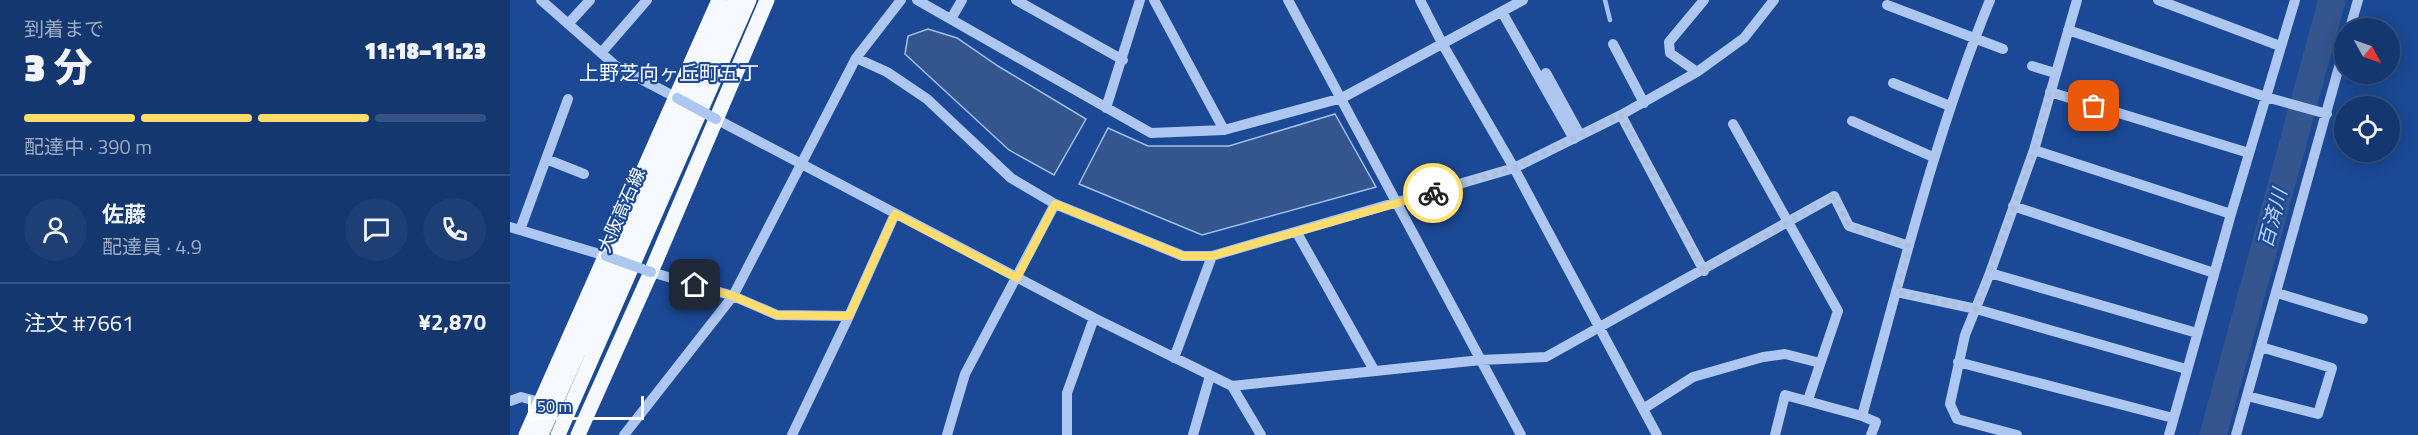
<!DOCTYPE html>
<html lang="ja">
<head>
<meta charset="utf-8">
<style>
	:root { --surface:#143770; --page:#1d3f75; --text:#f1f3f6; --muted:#9dacc3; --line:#335183; --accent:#ffdd6c }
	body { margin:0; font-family:"Titillium Web","Noto Sans JP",sans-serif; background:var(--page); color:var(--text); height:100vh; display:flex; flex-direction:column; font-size:22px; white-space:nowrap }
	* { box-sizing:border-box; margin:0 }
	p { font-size:20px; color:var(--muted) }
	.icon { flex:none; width:33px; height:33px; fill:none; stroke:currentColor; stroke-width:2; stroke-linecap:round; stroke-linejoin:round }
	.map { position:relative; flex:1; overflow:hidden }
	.panel { display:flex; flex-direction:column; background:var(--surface); width:510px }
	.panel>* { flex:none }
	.needle { width:39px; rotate:130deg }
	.fabs { position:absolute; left:1824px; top:18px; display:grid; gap:12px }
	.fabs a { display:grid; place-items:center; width:66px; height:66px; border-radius:50%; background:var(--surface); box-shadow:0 3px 15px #0003,0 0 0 2px var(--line); font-size:30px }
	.scale { position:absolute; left:18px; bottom:15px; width:116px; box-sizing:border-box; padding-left:6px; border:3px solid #fff; border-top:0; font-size:16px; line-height:21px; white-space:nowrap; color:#fff; -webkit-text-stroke:4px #1b4995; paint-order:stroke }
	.pin { position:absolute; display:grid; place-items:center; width:51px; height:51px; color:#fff; margin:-26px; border-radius:12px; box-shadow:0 3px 9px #0006 }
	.courier { position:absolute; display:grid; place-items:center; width:60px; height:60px; margin:-30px; border:4px solid #ffdd6c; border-radius:50%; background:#fff; color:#222; box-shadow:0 2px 8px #0007 }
	.headline em { font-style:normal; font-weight:800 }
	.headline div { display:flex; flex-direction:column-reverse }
	.headline { display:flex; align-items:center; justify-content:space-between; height:102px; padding:0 24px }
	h1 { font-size:39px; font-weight:800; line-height:45px }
	.bar { display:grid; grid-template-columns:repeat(4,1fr); gap:9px 6px; align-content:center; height:72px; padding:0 24px }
	.bar i { height:8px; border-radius:4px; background:var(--line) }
	.bar .current { background:var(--accent) }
	.bar p { grid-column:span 4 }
	.line { display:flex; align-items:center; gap:15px; padding:0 24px; border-top:2px solid var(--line) }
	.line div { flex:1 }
	.round { display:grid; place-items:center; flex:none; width:63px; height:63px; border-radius:32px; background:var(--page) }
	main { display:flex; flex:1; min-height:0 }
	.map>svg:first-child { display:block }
	.water { fill:#34558d; stroke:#a0c1f2; stroke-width:1.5 }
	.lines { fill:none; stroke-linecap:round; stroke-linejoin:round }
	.stream { stroke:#a0c1f2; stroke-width:4.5 }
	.river { stroke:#34558d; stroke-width:27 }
	.minor { stroke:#adc7f0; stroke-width:10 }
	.major { stroke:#f6f9ff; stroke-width:15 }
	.minor-bridge { stroke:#adc7f0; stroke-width:10 }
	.done { stroke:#afbfda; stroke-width:6; stroke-dasharray:0 10.8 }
	.route { stroke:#ffdd6c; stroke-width:8 }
	.labels { text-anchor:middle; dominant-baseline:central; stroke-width:4.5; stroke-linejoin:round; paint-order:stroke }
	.street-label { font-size:18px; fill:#fff; stroke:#1b4995 }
	.neighbourhood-label { font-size:20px; fill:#fff; stroke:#1b4995 }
	.water-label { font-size:20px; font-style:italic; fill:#bad2f6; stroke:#1b4995 }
</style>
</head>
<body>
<main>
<section class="panel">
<div class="headline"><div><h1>3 分</h1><p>到着まで</p></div><em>11:18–11:23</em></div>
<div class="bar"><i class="current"></i><i class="current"></i><i class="current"></i><i></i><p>配達中 · 390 m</p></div>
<div class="line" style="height:108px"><a class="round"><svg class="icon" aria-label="person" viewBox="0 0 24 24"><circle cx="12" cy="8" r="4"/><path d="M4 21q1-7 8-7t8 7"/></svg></a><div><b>佐藤</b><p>配達員 · 4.9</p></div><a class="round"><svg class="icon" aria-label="chat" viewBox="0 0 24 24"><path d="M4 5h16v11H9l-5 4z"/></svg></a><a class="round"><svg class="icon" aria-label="phone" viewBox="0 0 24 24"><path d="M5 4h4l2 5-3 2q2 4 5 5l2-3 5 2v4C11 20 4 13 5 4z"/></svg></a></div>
<div class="line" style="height:78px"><div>注文 #7661</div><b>¥2,870</b></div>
</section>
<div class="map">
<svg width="1908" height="435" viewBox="0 0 1908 435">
	<rect width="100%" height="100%" fill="#1b4995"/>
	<path class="water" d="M418,29l29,9 41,28 88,53 -32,56 -45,-25 -104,-96 3,-18z
		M825,114l41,73 -174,48 -123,-51 29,-56 40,18h81z"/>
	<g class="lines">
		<path class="stream" d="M1095,0l5,20"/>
		<path class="river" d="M1703,435l119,-435"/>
		<path class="minor" d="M31,0l75,66 61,32
			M407,0l234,133 73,-3 118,-32 181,-98
			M506,0l107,60
			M644,0l70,130
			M778,0l233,435
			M910,0l23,45 71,123 143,267
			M1648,0l122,46
			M1377,5l116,44
			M992,12l72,127
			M441,19l11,-19
			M58,24l22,-24
			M1840,28l8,-28
			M1558,30l198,67 61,17
			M1103,44l31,59
			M91,53l46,-53
			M346,58l31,14 40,27 84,79 44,26 128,52h29l302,-88 107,-53 76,-43 47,-34 30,-38
			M1522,66l23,7
			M1187,72l-27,-19 -1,-11 35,-42
			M1036,73l34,62
			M1383,83l57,23
			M1540,92l199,61
			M596,108l34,-108
			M1111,115l83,156
			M206,119l378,199 138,68 29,49
			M1342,121l81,36
			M1223,124l105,187 -30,89
			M1524,150l197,64
			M36,159l38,15
			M1503,206l201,67
			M0,227l96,29
			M10,230l48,-131
			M787,233l77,137
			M141,272l82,24 123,-238 45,-58
			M1480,273l207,60
			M1387,292l79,17 210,60
			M1767,293l86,26
			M339,316l46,-102
			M664,358l38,-102
			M1448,362l215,56
			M722,386l249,-26 65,-3 288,-161 15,30 60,20
			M1737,396l71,18 14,-46 -71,-21
			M0,401l11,-4 19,5
			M1133,409l50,-32 70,-20 22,-3 35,9
			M114,435l109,-139 44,19 72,1 -57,119
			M437,435l18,-61 90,-170
			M557,435v-42l27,-75
			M683,435l17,-59
			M1265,435l10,-40 77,21
			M1361,435l5,-13 -14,-6c39,-140 73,-281 128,-416
			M1507,435l-60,-16 -7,-15 15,-69 25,-62 44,-123 43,-150
			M1659,435l62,-221 64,-214
			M1726,435l108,-386"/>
		<path class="major" d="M16,435l193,-435
			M31,435l194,-435
			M48,435l191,-435
			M68,435l73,-163 116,-272"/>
		<path class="minor-bridge" d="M167,98l39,21
			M96,256l45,16"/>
	</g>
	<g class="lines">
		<path class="done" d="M923,193l81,-25 107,-53 83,156 130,-75 15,30 60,20 -12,46 79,17 58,-159 16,-58 44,14"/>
		<path class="route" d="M185,285l38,11 44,19 72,1 46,-102 122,64 38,-74 128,52h29l221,-63"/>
	</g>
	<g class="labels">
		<g class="street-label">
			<text transform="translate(111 210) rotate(-66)">大阪高石線</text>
		</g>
		<g class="neighbourhood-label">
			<text x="159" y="72">上野芝向ヶ丘町五丁</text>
		</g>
		<g class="water-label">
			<text transform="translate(1762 218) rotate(-75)">百済川</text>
		</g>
	</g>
</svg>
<div class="fabs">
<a><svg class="needle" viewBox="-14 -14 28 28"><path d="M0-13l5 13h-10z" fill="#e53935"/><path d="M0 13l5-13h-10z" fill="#9dacc3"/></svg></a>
<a><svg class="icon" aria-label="locate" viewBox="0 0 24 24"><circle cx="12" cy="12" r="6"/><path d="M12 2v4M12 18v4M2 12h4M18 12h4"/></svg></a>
</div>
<div class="scale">50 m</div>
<div class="pin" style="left:1584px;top:106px;background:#ea580c"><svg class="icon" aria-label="bag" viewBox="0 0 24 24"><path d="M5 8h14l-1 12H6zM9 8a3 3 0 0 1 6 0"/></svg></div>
<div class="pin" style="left:185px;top:285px;background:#1f2937"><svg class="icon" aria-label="home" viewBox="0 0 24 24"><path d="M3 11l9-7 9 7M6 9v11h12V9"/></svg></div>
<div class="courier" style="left:923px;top:193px"><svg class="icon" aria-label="bike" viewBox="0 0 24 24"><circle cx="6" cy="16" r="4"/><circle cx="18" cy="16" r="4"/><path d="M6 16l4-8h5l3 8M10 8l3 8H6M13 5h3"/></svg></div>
</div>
</main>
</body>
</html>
